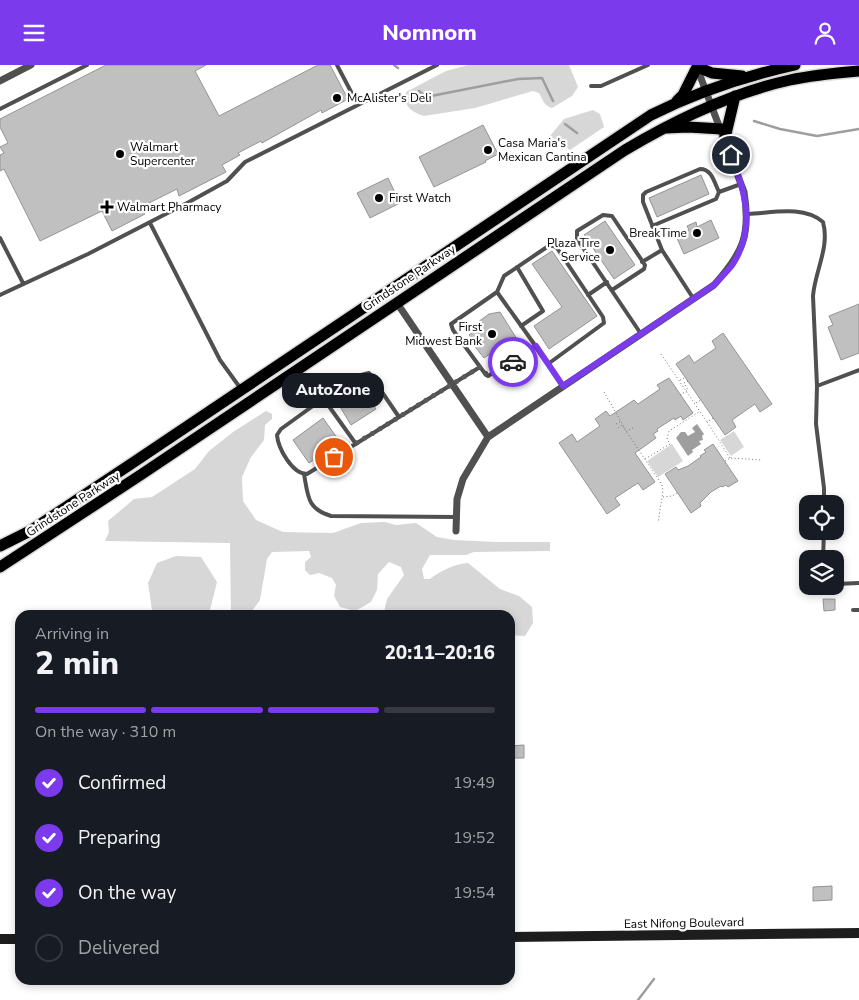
<!DOCTYPE html>
<html lang="en">
<head>
<meta charset="utf-8">
<style>
	:root { --surface:#171b24; --page:#20242c; --text:#f1f3f6; --muted:#9ea1a6; --line:#363941; --accent:#7c3aed }
	body { margin:0; font-family:"Nunito Sans",sans-serif; background:var(--page); color:var(--text); height:100vh; display:flex; flex-direction:column; font-size:19px; white-space:nowrap }
	* { box-sizing:border-box; margin:0 }
	p { font-size:16px; color:var(--muted) }
	.icon { flex:none; width:28px; height:28px; fill:none; stroke:currentColor; stroke-width:2; stroke-linecap:round; stroke-linejoin:round }
	.map { position:relative; flex:1; overflow:hidden }
	.sheet { position:absolute; left:15px; top:545px; width:500px; height:375px; display:flex; flex-direction:column; background:var(--surface); border-radius:15px; box-shadow:0 2px 8px #0003 }
	.sheet>* { flex:none }
	.buttons { position:absolute; left:799px; top:430px; display:grid; gap:10px }
	.buttons a { display:grid; place-items:center; width:45px; height:45px; border-radius:10px; background:var(--surface); box-shadow:0 2px 8px #0003; font-size:25px }
	.pin { position:absolute; display:grid; place-items:center; width:42px; height:42px; color:#fff; margin:-21px; border:2px solid #fff; border-radius:50%; box-shadow:0 1px 5px #0007 }
	.courier { position:absolute; display:grid; place-items:center; width:50px; height:50px; margin:-25px; border:4px solid #7c3aed; border-radius:50%; background:#fff; color:#222; box-shadow:0 1px 6px #0007 }
	.bubble { position:absolute; height:35px; border-radius:15px; background:var(--surface); box-shadow:0 2px 8px #0003; font-size:16px; font-weight:800; line-height:35px; text-align:center }
	.head em { font-style:normal; font-weight:800 }
	.head div { display:flex; flex-direction:column-reverse }
	.head { display:flex; align-items:center; justify-content:space-between; height:85px; padding:0 20px }
	h1 { font-size:32px; font-weight:800; line-height:38px }
	.bar { display:grid; grid-template-columns:repeat(4,1fr); gap:8px 5px; align-content:center; height:60px; padding:0 20px }
	.bar i { height:6px; border-radius:4px; background:var(--line) }
	.bar .active { background:var(--accent) }
	.bar p { grid-column:span 4 }
	ol { padding:0 20px; list-style:none }
	li { display:flex; align-items:center; gap:15px; height:55px }
	li p { margin-inline-start:auto }
	li .icon { padding:5px; border-radius:50%; background:var(--accent); color:#fff; stroke-width:4 }
	li:last-child { color:var(--muted) }
	li i { width:28px; height:28px; border:2px solid var(--line); border-radius:50% }
	header { display:flex; justify-content:space-between; align-items:center; height:65px; padding:0 20px; background:var(--accent); color:#fff; font-size:22px; font-weight:800 }
	.map>svg:first-child { display:block }
	.green { fill:#d7d7d7 }
	.water { fill:#9e9e9e }
	.lines { fill:none; stroke-linecap:round; stroke-linejoin:round }
	.stream { stroke:#9e9e9e; stroke-width:2.5 }
	.building { fill:#c0c0c0; stroke:#949494 }
	.primary-casing { stroke:#dbdbdb; stroke-width:14 }
	.path { stroke:#727272; stroke-width:1; stroke-dasharray:1 2.5; stroke-linecap:butt }
	.lane { stroke:#505050; stroke-width:4 }
	.street { stroke:#505050; stroke-width:7 }
	.secondary { stroke:#1d1d1d; stroke-width:10 }
	.primary { stroke:#000; stroke-width:11 }
	.done { stroke:#595959; stroke-width:5; stroke-dasharray:0 9 }
	.route { stroke:#7c3aed; stroke-width:6 }
	.poi-dot { fill:#000; stroke:#fff; stroke-width:2 }
	.labels { text-anchor:middle; dominant-baseline:central; stroke-width:4.5; stroke-linejoin:round; paint-order:stroke }
	.poi-label { font-size:12px; fill:#000; stroke:#fff; text-anchor:start }
	.street-label { font-size:12px; fill:#000; stroke:#fff }
</style>
</head>
<body>
<header><svg class="icon" aria-label="menu" viewBox="0 0 24 24"><path d="M4 6h16M4 12h16M4 18h16"/></svg>Nomnom<svg class="icon" aria-label="person" viewBox="0 0 24 24"><circle cx="12" cy="8" r="4"/><path d="M4 21q1-7 8-7t8 7"/></svg></header>
<div class="map">
<svg width="859" height="935" viewBox="0 0 859 935">
	<rect width="100%" height="100%" fill="#fff"/>
	<path class="green" d="M468,0h101l9,22 -6,9 -20,12c-8,-2 -9,-8 -13,-15l-6,-2 -58,17 -51,8c-13,-4 -21,-10 -18,-24l40,-21z
		M593,45l7,4 4,13 -34,23 -20,-14 14,-17z
		M266,346l6,3v5l-7,6 -1,15 -13,17 -9,20 1,24 13,19 27,12 50,1 28,-10 24,-1 11,3 20,-2 21,14 17,3 43,2h53v9l-76,1 -8,3h-36l-8,14 2,10h6c11,-8 23,-15 38,-16l32,26 19,7 13,11 1,16 -8,13 -15,-1v-20h-130l4,-3 3,-13 17,-24 -3,-8 -12,-5 -11,12 -1,16 -6,12 -16,9 -15,-4 -6,-11 2,-11 -4,-7 -13,-5 -9,2 -5,-5v-8l6,-5 -2,-6 -37,1 -5,7 -7,41 -11,15h-18l-1,-72 -125,-2 4,-9 -1,-11 26,-22 18,-2 43,-28 14,-18 24,-19z
		M734,366l10,16 -13,9 -11,-16z
		M672,379l11,17 -25,16 -11,-16z
		M176,491l25,1 16,25 -7,28 -4,5h-48l-6,-5 -4,-27 9,-20z"/>
	<path class="water" d="M697,359l7,10 -2,2 1,4 -4,1 2,3 -9,6 1,2 -5,4 -12,-18 5,-6h4l3,4 7,-4 -3,-4z"/>
	<g class="lines">
		<path class="stream" d="M394,0l4,3
			M419,26l7,6 92,-18 24,-1 11,23
			M754,56l26,8 37,7 42,-7
			M565,59l12,9
			M638,935l16,-21"/>
	</g>
	<path class="building" d="M106,0h100l-11,6 24,45 99,-51h12l18,34 -26,14 -1,-3 -59,33 -1,-2 -23,12 2,2 -18,10 4,7 -47,24 -2,-7 -36,18 4,7 -33,17 -10,-20 -62,30 -36,-72 -4,2v-16l4,-2 -4,-6 8,-4 -8,-16v-8z
		M483,60l15,29 -13,7 1,1 -52,25 -15,-30z
		M701,110l8,19 -52,23 -8,-19z
		M388,113l12,25 -30,15 -13,-25z
		M711,155l8,18 -35,16 -8,-18 13,-6 -2,-4 9,-4 1,5z
		M605,156l30,44 -21,14 -30,-44z
		M552,186l45,65 -48,33 -15,-23 28,-19 -30,-43z
		M859,239v49l-18,7 -13,-33 5,-2 -4,-9z
		M500,247l22,35 -9,6 -7,-10 -22,15 -12,-15 2,-2 -5,-6 4,-3 -2,-3 8,-5 -1,-2 11,-8z
		M723,268l49,71 -12,8 -5,-8 -23,16 4,7 -11,8 -49,-71 13,-9 5,8 22,-15 -4,-7z
		M669,313l24,35 -10,7 -2,-4 -6,4 -1,-2 -17,11 1,2 -5,3 3,4 -21,15 20,29 -12,8 -5,-7 -23,15 5,7 -13,9 -48,-71 13,-9 5,8 23,-16 -5,-7 11,-8 4,5 24,-16 4,4 22,-15 -3,-4z
		M363,324l13,20 -25,16 -12,-20z
		M323,353l17,24 -31,21 -16,-23z
		M713,379l25,37 -10,6 -2,-2 -4,2 -1,-1 -10,6 -11,11 1,3 -10,7 -26,-39 11,-7 2,3 10,-4 13,-9 -1,-1 6,-4 -2,-2z
		M823,534h12v11l-11,1z
		M524,680v13h-14v-12z
		M832,821v14l-19,1v-14z"/>
	<g class="lines">
		<g class="primary-casing">
			<path id="primary" d="M677,36l6,-6 14,-28 15,6 30,3
				M666,63l22,-1 34,2
				M725,73l10,-42
				M0,481l30,-15 101,-67 520,-349c46,-23 94,-39 144,-50
				M0,502l142,-93 483,-324c52,-31 106,-57 165,-70 23,-5 46,-7 69,-9"/>
		</g>
		<path class="path" d="M661,289l46,68
			M680,315l6,-3
			M604,327l23,40
			M680,330l8,-5 -4,-7 4,-2
			M696,338l5,-3
			M713,353l-6,4 23,36
			M616,359l5,-3
			M618,363l4,-3 40,60 1,6 -5,32
			M629,365l4,-2
			M645,394l25,-15 -3,-5 2,-8 30,-19
			M725,396l5,-3 32,2
			M663,432l9,-1 5,-3"/>
		<path class="lane" d="M337,0l21,40
			M591,21h10l47,-21
			M0,44l87,-44
			M748,149c24,-1 55,-9 75,8 7,25 -8,49 -10,74l4,90 42,-16
			M150,158l70,137 21,29
			M652,161l64,-27 3,-7
			M0,173l23,45
			M662,185l-19,-48v-7l3,-3 54,-23c12,0 14,13 19,23l22,-8
			M642,197l20,-12 31,48
			M517,202l26,44 -22,15
			M612,225l32,-21 1,-4 -33,-49 -9,-1 -26,16v8l58,86 6,9
			M497,227l7,-16 43,-29 5,-2 5,3 46,69 1,6 -56,41
			M0,230l88,-41 101,-52 38,-21 18,-19 192,-97
			M588,230l19,-13
			M536,281l-48,30 -2,-1 -33,-45 -2,-6 46,-32c22,31 45,62 66,94
			M817,321l-1,38 8,64v16
			M323,333l33,46
			M399,352l-30,-44 -16,4 -72,52 -4,6c1,13 15,39 30,39l173,-107
			M304,409c4,22 3,35 27,42l126,1
			M823,494l1,-28
			M835,519l24,-1
			M853,545h6"/>
		<path class="street" d="M0,16l31,-16
			M397,238l91,134
			M456,466l1,-32 6,-20 25,-42 226,-152c29,-32 37,-50 30,-93l-48,-127"/>
		<path class="secondary" d="M510,872l349,-4
			M0,874h20"/>
		<use href="#primary" class="primary"/>
	</g>
	<g class="lines">
		<path class="done" d="M334,392l146,-90 8,9 25,-14"/>
		<path class="route" d="M513,297l23,-16 27,40 151,-101c6,-7 14,-14 19,-21 23,-36 12,-73 -2,-109"/>
	</g>
	<g class="poi-dot">
		<circle cx="337" cy="33" r="5"/>
		<circle cx="488" cy="85" r="5"/>
		<circle cx="120" cy="89" r="5"/>
		<circle cx="379" cy="133" r="5"/>
		<path d="M104.5 134.5h5v5h5v5h-5v5h-5v-5h-5v-5h5z"/>
		<circle cx="697" cy="168" r="5"/>
		<circle cx="610" cy="185" r="5"/>
		<circle cx="492" cy="269" r="5"/>
	</g>
	<g class="labels">
		<g class="poi-label">
			<text x="347" y="33">McAlister's Deli</text>
			<text x="498" y="78">Casa Maria's<tspan x="498" dy="14">Mexican Cantina</tspan></text>
			<text x="130" y="82">Walmart<tspan x="130" dy="14">Supercenter</tspan></text>
			<text x="389" y="133">First Watch</text>
			<text x="117" y="142">Walmart Pharmacy</text>
			<text x="687" y="168" text-anchor="end">BreakTime</text>
			<text x="600" y="178" text-anchor="end">Plaza Tire<tspan x="600" dy="14">Service</tspan></text>
			<text x="482" y="262" text-anchor="end">First<tspan x="482" dy="14">Midwest Bank</tspan></text>
		</g>
		<g class="street-label">
			<text transform="translate(409 213) rotate(-34)">Grindstone Parkway</text>
			<text transform="translate(73 439) rotate(-33)">Grindstone Parkway</text>
			<text transform="translate(684 858) rotate(-1)">East Nifong Boulevard</text>
		</g>
	</g>
</svg>
<div class="buttons">
<a><svg class="icon" aria-label="locate" viewBox="0 0 24 24"><circle cx="12" cy="12" r="6"/><path d="M12 2v4M12 18v4M2 12h4M18 12h4"/></svg></a>
<a><svg class="icon" aria-label="layers" viewBox="0 0 24 24"><path d="M12 4l9 5-9 5-9-5zM3 14l9 5 9-5"/></svg></a>
</div>
<div class="pin" style="left:334px;top:392px;background:#ea580c"><svg class="icon" aria-label="bag" viewBox="0 0 24 24"><path d="M5 8h14l-1 12H6zM9 8a3 3 0 0 1 6 0"/></svg></div>
<div class="pin" style="left:731px;top:90px;background:#1f2937"><svg class="icon" aria-label="home" viewBox="0 0 24 24"><path d="M3 11l9-7 9 7M6 9v11h12V9"/></svg></div>
<div class="courier" style="left:513px;top:297px"><svg class="icon" aria-label="car" viewBox="0 0 24 24"><path d="M5 17H2v-5l4-1 3-4h7l3 4 3 1v5h-3M9 17h6M6 11h13"/><circle cx="7" cy="17" r="2"/><circle cx="17" cy="17" r="2"/></svg></div>
<div class="bubble" style="left:282px;top:308px;width:102px">AutoZone</div>
<section class="sheet">
<div class="head"><div><h1>2 min</h1><p>Arriving in</p></div><em>20:11–20:16</em></div>
<div class="bar"><i class="active"></i><i class="active"></i><i class="active"></i><i></i><p>On the way · 310 m</p></div>
<ol>
<li><svg class="icon" aria-label="check" viewBox="0 0 24 24"><path d="M5 12l5 5 9-10"/></svg>Confirmed<p>19:49</p></li>
<li><svg class="icon" aria-label="check" viewBox="0 0 24 24"><path d="M5 12l5 5 9-10"/></svg>Preparing<p>19:52</p></li>
<li><svg class="icon" aria-label="check" viewBox="0 0 24 24"><path d="M5 12l5 5 9-10"/></svg>On the way<p>19:54</p></li>
<li><i></i>Delivered</li>
</ol>
</section>
</div>
</body>
</html>
